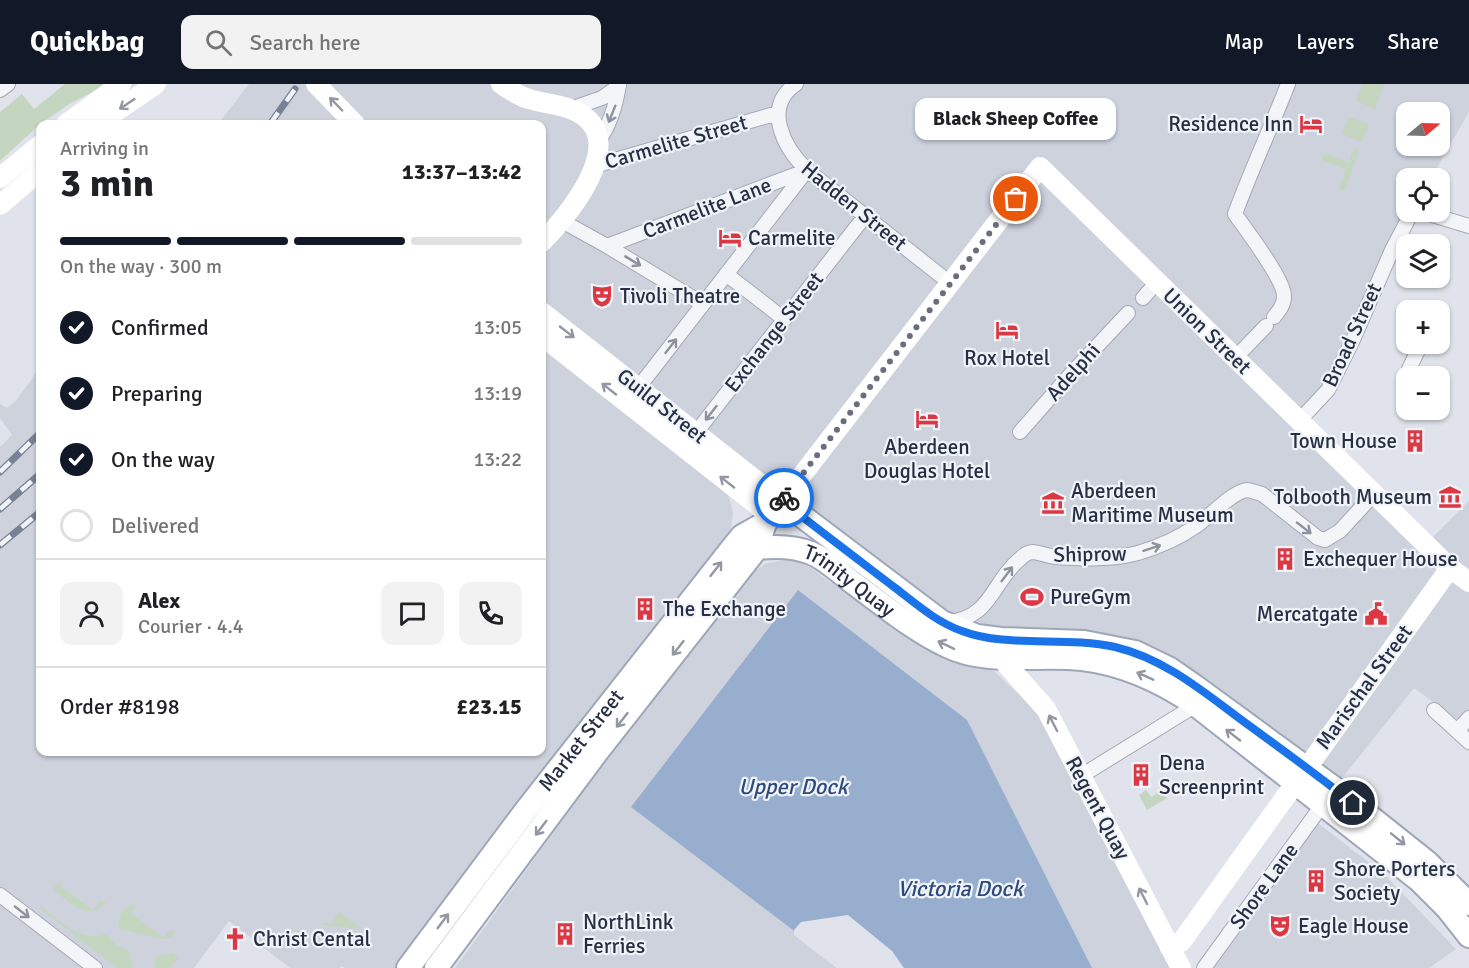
<!DOCTYPE html>
<html lang="en">
<head>
<meta charset="utf-8">
<style>
	:root { --surface:#fff; --page:#f2f2f2; --text:#202124; --muted:#757577; --line:#e0e0e0; --accent:#111827 }
	body { margin:0; font-family:Signika,sans-serif; background:var(--page); color:var(--text); height:100vh; display:flex; flex-direction:column; font-size:22px; white-space:nowrap }
	* { box-sizing:border-box; margin:0 }
	p { font-size:20px; color:var(--muted) }
	.icon { flex:none; width:33px; height:33px; fill:none; stroke:currentColor; stroke-width:2; stroke-linecap:round; stroke-linejoin:round }
	.map { position:relative; flex:1; overflow:hidden }
	.sheet { position:absolute; left:36px; top:36px; width:510px; height:636px; display:flex; flex-direction:column; background:var(--surface); border-radius:12px; box-shadow:0 2px 4px #0004 }
	.sheet>* { flex:none }
	.needle { width:39px; rotate:71deg }
	.tools { position:absolute; left:1396px; top:18px; display:grid; gap:12px }
	.tools a { display:grid; place-items:center; width:54px; height:54px; border-radius:12px; background:var(--surface); box-shadow:0 2px 4px #0004; font-size:30px }
	.pin { position:absolute; display:grid; place-items:center; width:51px; height:51px; color:#fff; margin:-26px; border:3px solid #fff; border-radius:50%; box-shadow:0 2px 6px #0007 }
	.courier { position:absolute; display:grid; place-items:center; width:60px; height:60px; margin:-30px; border:4px solid #1a73e8; border-radius:50%; background:#fff; color:#222; box-shadow:0 2px 8px #0007 }
	.bubble { position:absolute; height:42px; border-radius:12px; background:var(--surface); box-shadow:0 2px 4px #0004; font-size:20px; font-weight:800; line-height:42px; text-align:center }
	.summary em { font-style:normal; font-weight:800 }
	.summary div { display:flex; flex-direction:column-reverse }
	.summary { display:flex; align-items:center; justify-content:space-between; height:102px; padding:0 24px }
	h1 { font-size:39px; font-weight:800; line-height:45px }
	.bar { display:grid; grid-template-columns:repeat(4,1fr); gap:9px 6px; align-content:center; height:72px; padding:0 24px }
	.bar i { height:8px; border-radius:4px; background:var(--line) }
	.bar .current { background:var(--accent) }
	.bar p { grid-column:span 4 }
	.line { display:flex; align-items:center; gap:15px; padding:0 24px; border-top:2px solid var(--line) }
	.line div { flex:1 }
	.round { display:grid; place-items:center; flex:none; width:63px; height:63px; border-radius:12px; background:var(--page) }
	ol { padding:0 24px; list-style:none }
	li { display:flex; align-items:center; gap:18px; height:66px }
	li p { margin-inline-start:auto }
	li .icon { padding:6px; border-radius:50%; background:var(--accent); color:#fff; stroke-width:4 }
	li:last-child { color:var(--muted) }
	li i { width:33px; height:33px; border:3px solid var(--line); border-radius:50% }
	header { display:flex; align-items:center; gap:36px; box-sizing:border-box; height:84px; padding:0 30px; background:var(--accent); color:#fff }
	header strong { font-size:28px }
	nav { display:flex; gap:33px; margin-inline-start:auto; font-size:21px }
	.search { width:420px; height:54px; background:var(--page); display:flex; align-items:center; gap:15px; box-sizing:border-box; padding:0 21px; border-radius:12px; color:var(--muted); font-size:22px }
	.map>svg:first-child { display:block }
	.built { fill:#ced2dd; fill-rule:evenodd }
	.green { fill:#c4d5c0 }
	.water { fill:#97aece }
	.pier { fill:#e0e3eb }
	.lines { fill:none; stroke-linecap:round; stroke-linejoin:round }
	.street-casing { stroke:#a5a9b6; stroke-width:16 }
	.primary-casing { stroke:#9ea6b8; stroke-width:26 }
	.street { stroke:#f3f5f8; stroke-width:14 }
	.secondary { stroke:#fff; stroke-width:20 }
	.primary { stroke:#fff; stroke-width:22 }
	.rail-casing { stroke:#788196; stroke-width:7 }
	.rail { stroke:#f0f3f8; stroke-width:4.5; stroke-dasharray:14; stroke-linecap:butt }
	.secondary-bridge { stroke:#fff; stroke-width:20 }
	.oneway { stroke:#9397a2 }
	.oneway2 { stroke:#8d929e }
	.done { stroke:#686e7e; stroke-width:6; stroke-dasharray:0 10.8 }
	.route { stroke:#1a73e8; stroke-width:8 }
	.labels { text-anchor:middle; dominant-baseline:central; stroke-width:4.5; stroke-linejoin:round; paint-order:stroke }
	.poi-label { font-size:21px; fill:#272f44; stroke:#f0f3f8; text-anchor:start }
	.street-label { font-size:21px; fill:#272f44; stroke:#f0f3f8 }
	.water-label { font-size:22px; font-style:italic; fill:#2c4a7c; stroke:#f0f3f8 }
</style>
</head>
<body>
<header>
<strong>Quickbag</strong>
<div class="search"><svg class="icon" aria-label="search" viewBox="0 0 24 24"><circle cx="10" cy="10" r="6"/><path d="M15 15l6 6"/></svg>Search here</div>
<nav><a>Map</a><a>Layers</a><a>Share</a></nav>
</header>
<div class="map">
<svg width="1469" height="884" viewBox="0 0 1469 884">
	<rect width="100%" height="100%" fill="#e0e3eb"/>
	<path class="built" d="M249,0h1220v28l-38,66h-24v34l-55,130 -52,79 126,123 43,-43v230l-15,-14 -40,-29 -80,100 -124,-92 -221,-67 -39,-15 -160,-114 -63,-10 6,22 -2,16 -30,59 -293,381h-63l-3,-2 -2,2h-50l-61,-47 -35,47h-194v-521l12,-12 -12,-17v-14l7,4 9,-7 24,-34v385h502v-628h-324zM1407,28h33v34h-33z
		M788,475l16,4 105,77 55,22 31,10 45,43 130,253h-715l134,-184 162,-211 14,-9z
		M1310,733l74,57 72,75 -27,19h-227z"/>
	<path class="green" d="M65,0h42l-39,21 -28,19 -40,37v-49l22,-18 12,15z
		M1362,0h22l-9,25 -19,-8z
		M1349,33l20,7 -7,18 -20,-8z
		M1354,64l5,2 -14,41 -6,-2 7,-20 -24,-9 3,-7 24,9z
		M1146,706l5,7 11,-7 5,8 -20,12 -8,-15z
		M65,790l-7,10 35,26 8,-10 5,3c-18,20 -38,-2 -53,-14z
		M132,820l4,1 -5,8 33,25 6,-8 5,3 -3,4 -11,2 -42,-10c-3,-10 4,-21 13,-25z
		M41,822c19,14 39,38 65,28l11,12 12,4 4,18h-16l-78,-60z
		M339,828l23,17 -41,-4 1,-2h10z
		M173,869l5,5 -8,10h-16l2,-12z"/>
	<path class="water" d="M798,506l169,130 125,248h-256l-41,-34 -2,-4 -162,-123z"/>
	<path class="pier" d="M848,831l44,36 12,17h-68l-42,-33v-5l7,-8z"/>
	<g class="lines">
		<g class="street-casing">
			<path id="street" d="M796,0c-34,23 -12,64 11,86l143,113
				M0,6l8,-6
				M570,25l32,-11 17,-12
				M599,56c12,-17 17,-35 20,-56
				M594,82l184,-53
				M1423,128l46,14
				M562,137l45,25 96,58
				M607,162l198,-75
				M726,190l58,45
				M1143,214l14,-16
				M1274,233c5,-6 10,-12 10,-21 0,-17 -38,-66 -49,-82 16,-44 36,-86 53,-130
				M1235,274l31,-32
				M1409,285l12,-25
				M638,304l169,-218
				M1299,337l29,-31 24,-48 40,-92 20,-38
				M1020,348l50,-57 58,-62
				M691,355l174,-223
				M948,538c44,-4 44,-41 73,-64 3,-3 8,-6 12,-6 8,1 15,4 23,5 27,2 56,3 82,-4 20,-6 41,-15 58,-27 14,-9 36,-35 52,-36l14,4 56,44 7,2 15,-9 34,-37
				M1434,626l35,32
				M1457,647l12,-13
				M1081,692l115,-71
				M0,811l95,73
				M1204,884l119,-164"/>
		</g>
		<g class="primary-casing">
			<g id="primary">
				<path id="s1" d="M757,464c18,-2 37,-2 54,5 15,6 28,19 41,29 30,22 61,48 95,64 41,20 91,8 135,13 43,5 79,22 114,46l223,175 28,28 22,28"/>
				<path id="s2" d="M408,884l119,-159 206,-262 9,-11 23,-13"/>
				<path d="M436,884l161,-216 160,-204 8,-25 17,-22 160,121 35,14 24,3 83,3 51,10 35,17 23,16 141,103 93,74 42,42"/>
			</g>
		</g>
		<use href="#street" class="street"/>
		<path class="secondary" d="M316,0l39,40
			M501,0c9,6 17,12 28,15 15,5 34,5 48,13 55,28 -10,105 -35,130
			M66,40l55,-40
			M98,40l58,-40
			M0,94l40,-33
			M0,121l40,-34
			M542,228l240,189 258,-334 410,401 19,14
			M542,252l229,180
			M1003,573l4,8 39,44 135,259
			M1312,677l138,-193
			M1170,864l12,-7 104,-145"/>
		<use href="#primary" class="primary"/>
		<g class="rail-casing">
			<path id="rail" d="M270,40l25,-35
				M0,388l40,-39
				M0,425l40,-35
				M0,461l40,-33"/>
		</g>
		<use href="#rail" class="rail"/>
		<path class="secondary-bridge" d="M1286,712l26,-35"/>
	</g>
	<defs><path id="oneway-shaft" d="M-6 0H5M1.5-3L5.5 0L1.5 3" fill="none" stroke-width="1.6" stroke-linecap="round" stroke-linejoin="round" transform="scale(1.5)"/></defs>
	<g class="oneway">
		<use href="#oneway-shaft" transform="translate(127 20) rotate(146)"/>
		<use href="#oneway-shaft" transform="translate(336 20) rotate(-134)"/>
		<use href="#oneway-shaft" transform="translate(567 248) rotate(38)"/>
		<use href="#oneway-shaft" transform="translate(609 305) rotate(-142)"/>
		<use href="#oneway-shaft" transform="translate(727 398) rotate(-142)"/>
		<use href="#oneway-shaft" transform="translate(716 485) rotate(-52)"/>
		<use href="#oneway-shaft" transform="translate(946 561) rotate(-154)"/>
		<use href="#oneway-shaft" transform="translate(678 564) rotate(128)"/>
		<use href="#oneway-shaft" transform="translate(1145 592) rotate(-156)"/>
		<use href="#oneway-shaft" transform="translate(622 636) rotate(128)"/>
		<use href="#oneway-shaft" transform="translate(1053 639) rotate(-117)"/>
		<use href="#oneway-shaft" transform="translate(1233 651) rotate(-142)"/>
		<use href="#oneway-shaft" transform="translate(541 744) rotate(127)"/>
		<use href="#oneway-shaft" transform="translate(1398 755) rotate(39)"/>
		<use href="#oneway-shaft" transform="translate(1143 812) rotate(-117)"/>
		<use href="#oneway-shaft" transform="translate(443 837) rotate(-53)"/>
	</g>
	<g class="oneway2">
		<use href="#oneway-shaft" transform="translate(612 30) rotate(112)"/>
		<use href="#oneway-shaft" transform="translate(633 177) rotate(31)"/>
		<use href="#oneway-shaft" transform="translate(671 262) rotate(-52)"/>
		<use href="#oneway-shaft" transform="translate(711 329) rotate(128)"/>
		<use href="#oneway-shaft" transform="translate(1304 444) rotate(38)"/>
		<use href="#oneway-shaft" transform="translate(1152 464) rotate(-18)"/>
		<use href="#oneway-shaft" transform="translate(1007 490) rotate(-53)"/>
		<use href="#oneway-shaft" transform="translate(22 828) rotate(38)"/>
	</g>
	<g class="lines">
		<path class="done" d="M784,414l232,-299"/>
		<path class="route" d="M784,414l-2,3c37,29 74,57 112,86 21,16 42,35 68,44 44,17 104,5 153,16 51,12 91,47 132,77 36,26 71,52 106,79"/>
	</g>
	<defs>
		<g id="hotel-bare" transform="scale(1.8)"><path d="M-6-4.5h1.5V1H6V5H4.5V3h-9V5H-6ZM-4 0a1.8 1.8 0 1 1 3.6 0ZM.5 0V-2.5h3Q6-2.5 6 0Z" fill="#dc3844" stroke="#f0f3f8" stroke-width="2.5" paint-order="stroke"/></g>
		<g id="theatre-bare" transform="scale(1.8)"><path d="M-5-5.5Q0-4 5-5.5V0Q5 5 0 6Q-5 5-5 0ZM-3.3-2.5H-1v1.5H-3.3ZM1-2.5H3.3v1.5H1ZM-2.8 1Q0 5.5 2.8 1Z" fill="#dc3844" stroke="#f0f3f8" stroke-width="2.5" paint-order="stroke"/></g>
		<g id="building-bare" transform="scale(1.8)"><path d="M-4-6H4V6H1V3H-1V6H-4ZM-2.5-4.3h1.7v1.8h-1.7ZM.8-4.3h1.7v1.8H.8ZM-2.5-1h1.7V.8h-1.7ZM.8-1h1.7V.8H.8Z" fill="#dc3844" stroke="#f0f3f8" stroke-width="2.5" paint-order="stroke"/></g>
		<g id="museum-bare" transform="scale(1.8)"><path d="M0-6L6-3V-2H-6V-3ZM-5-1h2V3h-2ZM-1-1h2V3h-2ZM3-1h2V3H3ZM-6 4H6V6H-6Z" fill="#dc3844" stroke="#f0f3f8" stroke-width="2.5" paint-order="stroke"/></g>
		<g id="stadium-bare" transform="scale(1.8)"><path d="M0-5a6.5 5 0 1 0 0 10a6.5 5 0 1 0 0-10ZM-3.5-1.8h7v3.6h-7Z" fill="#dc3844" stroke="#f0f3f8" stroke-width="2.5" paint-order="stroke"/></g>
		<g id="civic-bare" transform="scale(1.8)"><path d="M-.6-6.5H3V-4.5H.6V-3L4-1V1h2V6H-6V1h2V-1L-.6-3ZM-1.2 2.5V6h2.4V2.5Z" fill="#dc3844" stroke="#f0f3f8" stroke-width="2.5" paint-order="stroke"/></g>
		<g id="church-bare" transform="scale(1.8)"><path d="M-1.2-6h2.4v3.5h3.3v2.4h-3.3V6h-2.4V-.1h-3.3v-2.4h3.3Z" fill="#dc3844" stroke="#f0f3f8" stroke-width="2.5" paint-order="stroke"/></g>
	</defs>
	<g fill-rule="evenodd">
		<use href="#hotel-bare" x="1311" y="40"/>
		<use href="#hotel-bare" x="730" y="154"/>
		<use href="#theatre-bare" x="602" y="212"/>
		<use href="#hotel-bare" x="1007" y="246"/>
		<use href="#hotel-bare" x="927" y="335"/>
		<use href="#building-bare" x="1415" y="357"/>
		<use href="#museum-bare" x="1450" y="413"/>
		<use href="#museum-bare" x="1053" y="419"/>
		<use href="#building-bare" x="1285" y="475"/>
		<use href="#stadium-bare" x="1032" y="513"/>
		<use href="#building-bare" x="645" y="525"/>
		<use href="#civic-bare" x="1376" y="530"/>
		<use href="#building-bare" x="1141" y="691"/>
		<use href="#building-bare" x="1316" y="797"/>
		<use href="#theatre-bare" x="1280" y="842"/>
		<use href="#building-bare" x="565" y="850"/>
		<use href="#church-bare" x="235" y="855"/>
	</g>
	<g class="labels">
		<g class="poi-label">
			<text x="1293" y="40" text-anchor="end">Residence Inn</text>
			<text x="748" y="154">Carmelite</text>
			<text x="620" y="212">Tivoli Theatre</text>
			<text x="1007" y="274" text-anchor="middle">Rox Hotel</text>
			<text x="1397" y="357" text-anchor="end">Town House</text>
			<text x="927" y="363" text-anchor="middle">Aberdeen<tspan x="927" dy="24">Douglas Hotel</tspan></text>
			<text x="1071" y="407">Aberdeen<tspan x="1071" dy="24">Maritime Museum</tspan></text>
			<text x="1432" y="413" text-anchor="end">Tolbooth Museum</text>
			<text x="1303" y="475">Exchequer House</text>
			<text x="1050" y="513">PureGym</text>
			<text x="663" y="525">The Exchange</text>
			<text x="1358" y="530" text-anchor="end">Mercatgate</text>
			<text x="1159" y="679">Dena<tspan x="1159" dy="24">Screenprint</tspan></text>
			<text x="1334" y="785">Shore Porters<tspan x="1334" dy="24">Society</tspan></text>
			<text x="583" y="838">NorthLink<tspan x="583" dy="24">Ferries</tspan></text>
			<text x="1298" y="842">Eagle House</text>
			<text x="253" y="855">Christ Cental</text>
		</g>
		<g class="street-label">
			<text transform="translate(676 58) rotate(-16)">Carmelite Street</text>
			<text transform="translate(854 122) rotate(39)">Hadden Street</text>
			<text transform="translate(707 124) rotate(-21)">Carmelite Lane</text>
			<text transform="translate(1207 247) rotate(44)">Union Street</text>
			<text transform="translate(774 248) rotate(-52)">Exchange Street</text>
			<text transform="translate(1352 251) rotate(-65)">Broad Street</text>
			<text transform="translate(1073 288) rotate(-48)">Adelphi</text>
			<text transform="translate(662 322) rotate(38)">Guild Street</text>
			<text transform="translate(1090 470) rotate(-1)">Shiprow</text>
			<text stroke="none"><textPath href="#s1" startOffset="102">Trinity Quay</textPath></text>
			<text transform="translate(1364 603) rotate(-54)">Marischal Street</text>
			<text stroke="none"><textPath href="#s2" startOffset="286">Market Street</textPath></text>
			<text transform="translate(1098 724) rotate(62)">Regent Quay</text>
			<text transform="translate(1264 802) rotate(-54)">Shore Lane</text>
		</g>
		<g class="water-label">
			<text x="793" y="702">Upper Dock</text>
			<text x="960" y="804">Victoria Dock</text>
		</g>
	</g>
</svg>
<div class="tools">
<a><svg class="needle" viewBox="-14 -14 28 28"><path d="M0-13l5 13h-10z" fill="#e53935"/><path d="M0 13l5-13h-10z" fill="#757577"/></svg></a>
<a><svg class="icon" aria-label="locate" viewBox="0 0 24 24"><circle cx="12" cy="12" r="6"/><path d="M12 2v4M12 18v4M2 12h4M18 12h4"/></svg></a>
<a><svg class="icon" aria-label="layers" viewBox="0 0 24 24"><path d="M12 4l9 5-9 5-9-5zM3 14l9 5 9-5"/></svg></a>
<a>+</a>
<a>−</a>
</div>
<div class="pin" style="left:1016px;top:115px;background:#ea580c"><svg class="icon" aria-label="bag" viewBox="0 0 24 24"><path d="M5 8h14l-1 12H6zM9 8a3 3 0 0 1 6 0"/></svg></div>
<div class="pin" style="left:1353px;top:719px;background:#1f2937"><svg class="icon" aria-label="home" viewBox="0 0 24 24"><path d="M3 11l9-7 9 7M6 9v11h12V9"/></svg></div>
<div class="courier" style="left:784px;top:414px"><svg class="icon" aria-label="bike" viewBox="0 0 24 24"><circle cx="6" cy="16" r="4"/><circle cx="18" cy="16" r="4"/><path d="M6 16l4-8h5l3 8M10 8l3 8H6M13 5h3"/></svg></div>
<div class="bubble" style="left:915px;top:14px;width:201px">Black Sheep Coffee</div>
<section class="sheet">
<div class="summary"><div><h1>3 min</h1><p>Arriving in</p></div><em>13:37–13:42</em></div>
<div class="bar"><i class="current"></i><i class="current"></i><i class="current"></i><i></i><p>On the way · 300 m</p></div>
<ol>
<li><svg class="icon" aria-label="check" viewBox="0 0 24 24"><path d="M5 12l5 5 9-10"/></svg>Confirmed<p>13:05</p></li>
<li><svg class="icon" aria-label="check" viewBox="0 0 24 24"><path d="M5 12l5 5 9-10"/></svg>Preparing<p>13:19</p></li>
<li><svg class="icon" aria-label="check" viewBox="0 0 24 24"><path d="M5 12l5 5 9-10"/></svg>On the way<p>13:22</p></li>
<li><i></i>Delivered</li>
</ol>
<div class="line" style="height:108px"><a class="round"><svg class="icon" aria-label="person" viewBox="0 0 24 24"><circle cx="12" cy="8" r="4"/><path d="M4 21q1-7 8-7t8 7"/></svg></a><div><b>Alex</b><p>Courier · 4.4</p></div><a class="round"><svg class="icon" aria-label="chat" viewBox="0 0 24 24"><path d="M4 5h16v11H9l-5 4z"/></svg></a><a class="round"><svg class="icon" aria-label="phone" viewBox="0 0 24 24"><path d="M5 4h4l2 5-3 2q2 4 5 5l2-3 5 2v4C11 20 4 13 5 4z"/></svg></a></div>
<div class="line" style="height:78px"><div>Order #8198</div><b>£23.15</b></div>
</section>
</div>
</body>
</html>
